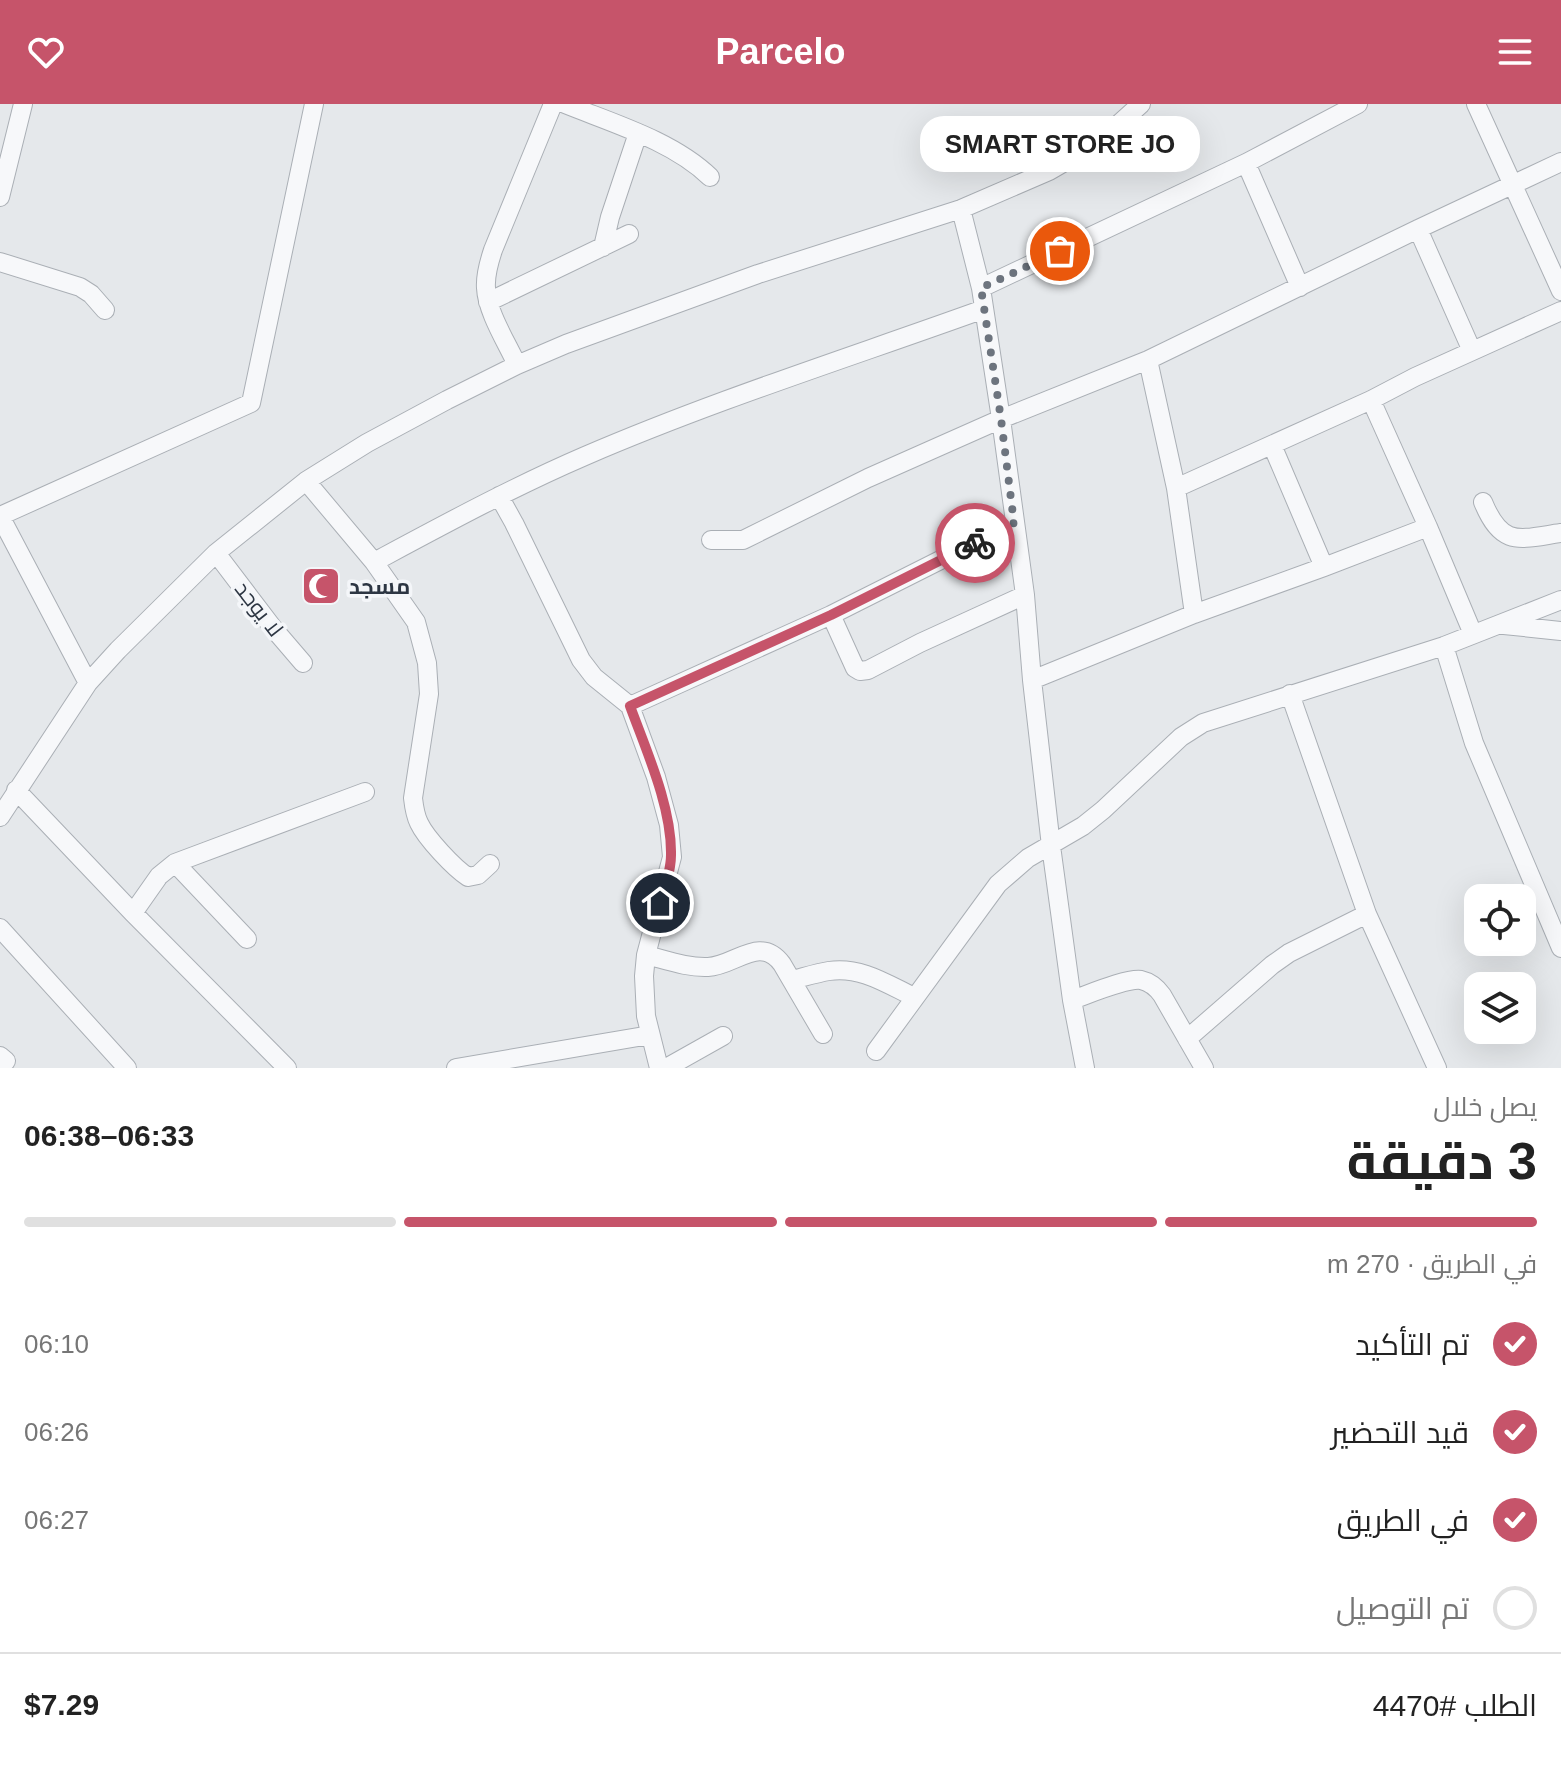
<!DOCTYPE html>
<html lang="ar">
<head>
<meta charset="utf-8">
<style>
	:root { --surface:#fff; --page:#f2f2f2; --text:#222; --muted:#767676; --line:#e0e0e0; --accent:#c6546a }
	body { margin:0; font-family:Arial,Cairo,sans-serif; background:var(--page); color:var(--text); direction:rtl; height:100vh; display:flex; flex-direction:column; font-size:30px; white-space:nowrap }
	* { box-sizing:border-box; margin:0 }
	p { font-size:26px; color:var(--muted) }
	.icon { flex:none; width:44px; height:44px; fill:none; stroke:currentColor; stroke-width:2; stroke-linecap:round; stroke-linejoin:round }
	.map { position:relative; height:964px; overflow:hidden; direction:ltr }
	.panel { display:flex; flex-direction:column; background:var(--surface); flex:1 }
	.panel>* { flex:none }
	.fabs { position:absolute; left:1464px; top:780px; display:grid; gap:16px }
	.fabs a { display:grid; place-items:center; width:72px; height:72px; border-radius:16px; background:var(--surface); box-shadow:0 8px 32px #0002; font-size:40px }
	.pin { position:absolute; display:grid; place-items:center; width:68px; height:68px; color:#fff; margin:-34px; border:4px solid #fff; border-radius:50%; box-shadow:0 2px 8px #0007 }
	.courier { position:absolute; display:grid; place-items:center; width:80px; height:80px; margin:-40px; border:6px solid #c6546a; border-radius:50%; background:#fff; color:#222; box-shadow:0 2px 10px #0007 }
	.bubble { position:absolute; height:56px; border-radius:24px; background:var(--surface); box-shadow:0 8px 32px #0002; font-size:26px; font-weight:700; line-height:56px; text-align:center; direction:rtl }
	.head em { font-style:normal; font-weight:700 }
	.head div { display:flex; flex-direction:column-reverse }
	.head { display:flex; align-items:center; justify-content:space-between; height:136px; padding:0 24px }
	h1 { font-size:52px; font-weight:700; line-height:60px }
	.bar { display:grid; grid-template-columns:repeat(4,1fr); gap:12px 8px; align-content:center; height:96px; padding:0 24px }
	.bar i { height:10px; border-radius:6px; background:var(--line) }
	.bar .on { background:var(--accent) }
	.bar p { grid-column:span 4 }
	.line { display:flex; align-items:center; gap:20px; padding:0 24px; border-top:2px solid var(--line) }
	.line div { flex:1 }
	ol { padding:0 24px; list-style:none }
	li { display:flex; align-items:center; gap:24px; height:88px }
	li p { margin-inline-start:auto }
	li .icon { padding:8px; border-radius:50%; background:var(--accent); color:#fff; stroke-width:4 }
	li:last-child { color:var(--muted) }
	li i { width:44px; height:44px; border:4px solid var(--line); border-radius:50% }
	header { display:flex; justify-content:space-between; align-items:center; height:104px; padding:0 24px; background:var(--accent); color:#fff; font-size:36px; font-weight:700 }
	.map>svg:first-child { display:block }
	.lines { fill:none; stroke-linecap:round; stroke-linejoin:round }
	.minor-casing { stroke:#aaafb5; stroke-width:20 }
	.minor { stroke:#f7f8fa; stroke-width:18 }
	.done { stroke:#6d747e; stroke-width:8; stroke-dasharray:0 14.4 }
	.route { stroke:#c6546a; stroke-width:10 }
	.labels { text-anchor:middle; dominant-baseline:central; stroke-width:7; stroke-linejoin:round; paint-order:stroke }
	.poi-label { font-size:22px; font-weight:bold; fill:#2d3643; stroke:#f4f6f9; text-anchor:start }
	.street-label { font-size:22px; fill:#2d3643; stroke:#f4f6f9 }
</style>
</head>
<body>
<header><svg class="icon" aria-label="menu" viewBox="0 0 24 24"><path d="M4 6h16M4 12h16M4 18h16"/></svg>Parcelo<svg class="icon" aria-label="heart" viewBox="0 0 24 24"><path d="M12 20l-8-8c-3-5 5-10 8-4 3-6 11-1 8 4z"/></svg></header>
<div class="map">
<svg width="1561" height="964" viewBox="0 0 1561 964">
	<rect width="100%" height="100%" fill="#e5e8eb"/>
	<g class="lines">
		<g class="minor-casing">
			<path id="minor" d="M565,0c47,19 108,37 145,73
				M1476,0l85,187
				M1246,59l54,124
				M0,93l23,-93
				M961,105l20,79 20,131 24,176 7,85 19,166 21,154 13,68
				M1418,125l54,122
				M603,143l7,-30 28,-84
				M0,158l80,25 11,7 14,16
				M981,184l265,-125 112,-59
				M488,198l141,-68
				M1148,256l28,128 18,126
				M517,261c-10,-22 -30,-53 -31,-77 -1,-13 3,-26 7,-38l60,-146
				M1371,296l57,127 45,107
				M1272,341l52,122
				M306,377l68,81 42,60 11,41 2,31 -16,104c1,9 2,17 6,25 7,15 35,45 49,54l10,-2 12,-11
				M1176,384l195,-88 44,-23 146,-66
				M499,392l15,27 67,137 13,17 36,29 26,71 13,48 3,32 -26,98 -2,21 2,40 13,52
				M1483,398c19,46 36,37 78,31
				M0,412l251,-113 63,-299
				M0,412l88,167
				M711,436h32l125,-62 133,-59 147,-59 270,-131 143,-67
				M216,449l57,75 30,35
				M374,458c69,-37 139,-75 211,-106 130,-56 266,-99 399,-147
				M831,511l24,53 5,3 8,-1 52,-27 105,-48
				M1504,521l57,6
				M1444,542l30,97 87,205
				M1032,576l162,-66 130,-47 104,-40
				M1290,590l77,220 70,154
				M630,602l201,-91 183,-92
				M16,686l117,123 154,155
				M0,713l88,-134 30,-33 98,-97 90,-72 61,-38 80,-43 70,-35 49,-21 192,-70 203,-65 88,-38 50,-29 42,-38
				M175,759l72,76
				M133,809l26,-37 16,-13 190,-71
				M0,824l127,140
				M646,851c20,5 42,13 62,12 27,-1 52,-33 74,-3l41,70
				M792,876c12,-3 25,-7 37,-9 31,-5 58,13 85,26
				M1072,896c15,-5 54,-22 69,-20 9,2 16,8 21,15l42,73
				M1187,935l85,-74 17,-12 78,-39
				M876,947l122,-167 30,-26 55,-32 20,-16 78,-73 22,-14 241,-77 117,-46
				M0,952l6,5
				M456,964l194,-33
				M666,964l57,-32"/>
		</g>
		<use href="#minor" class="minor"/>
	</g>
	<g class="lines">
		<path class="done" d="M975,439l39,-20 -13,-104 -20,-131 79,-37"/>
		<path class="route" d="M660,799c5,-15 11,-33 11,-48 1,-48 -25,-105 -41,-149l201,-91 144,-72"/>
	</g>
	<defs>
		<g id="mosque-square" transform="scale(2)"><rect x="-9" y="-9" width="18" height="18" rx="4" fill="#c6546a" stroke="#f4f6f9"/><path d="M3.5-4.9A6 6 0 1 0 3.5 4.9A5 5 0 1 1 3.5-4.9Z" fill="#fff"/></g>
	</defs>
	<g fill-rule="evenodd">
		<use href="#mosque-square" x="321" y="482"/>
	</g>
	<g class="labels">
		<g class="poi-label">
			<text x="349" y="482">مسجد</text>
		</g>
		<g class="street-label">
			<text transform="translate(259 505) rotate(52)">لا يوجد</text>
		</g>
	</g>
</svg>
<div class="fabs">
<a><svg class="icon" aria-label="locate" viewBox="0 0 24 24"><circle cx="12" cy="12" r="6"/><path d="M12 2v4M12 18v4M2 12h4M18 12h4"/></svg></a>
<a><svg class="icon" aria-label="layers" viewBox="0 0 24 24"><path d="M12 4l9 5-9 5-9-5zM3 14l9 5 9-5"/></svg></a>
</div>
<div class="pin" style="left:1060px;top:147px;background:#ea580c"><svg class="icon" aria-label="bag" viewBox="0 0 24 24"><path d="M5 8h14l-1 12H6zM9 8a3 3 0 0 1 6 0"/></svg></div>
<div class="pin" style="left:660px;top:799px;background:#1f2937"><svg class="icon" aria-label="home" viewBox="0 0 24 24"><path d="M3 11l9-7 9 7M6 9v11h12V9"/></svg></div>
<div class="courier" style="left:975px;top:439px"><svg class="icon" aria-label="bike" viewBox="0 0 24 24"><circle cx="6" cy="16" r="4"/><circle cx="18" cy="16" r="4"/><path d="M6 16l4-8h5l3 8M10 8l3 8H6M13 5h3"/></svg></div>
<div class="bubble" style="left:920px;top:12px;width:280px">SMART STORE JO</div>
</div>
<section class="panel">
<div class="head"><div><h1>3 دقيقة</h1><p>يصل خلال</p></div><em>06:33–06:38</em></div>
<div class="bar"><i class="on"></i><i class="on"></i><i class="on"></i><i></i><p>في الطريق · 270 m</p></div>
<ol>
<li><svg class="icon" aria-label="check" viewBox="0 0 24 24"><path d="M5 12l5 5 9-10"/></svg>تم التأكيد<p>06:10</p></li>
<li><svg class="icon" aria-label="check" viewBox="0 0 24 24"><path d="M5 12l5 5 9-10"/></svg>قيد التحضير<p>06:26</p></li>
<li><svg class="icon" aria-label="check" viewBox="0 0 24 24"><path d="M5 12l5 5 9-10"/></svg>في الطريق<p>06:27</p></li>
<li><i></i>تم التوصيل</li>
</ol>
<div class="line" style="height:104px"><div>الطلب #4470</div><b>$7.29</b></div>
</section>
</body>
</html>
